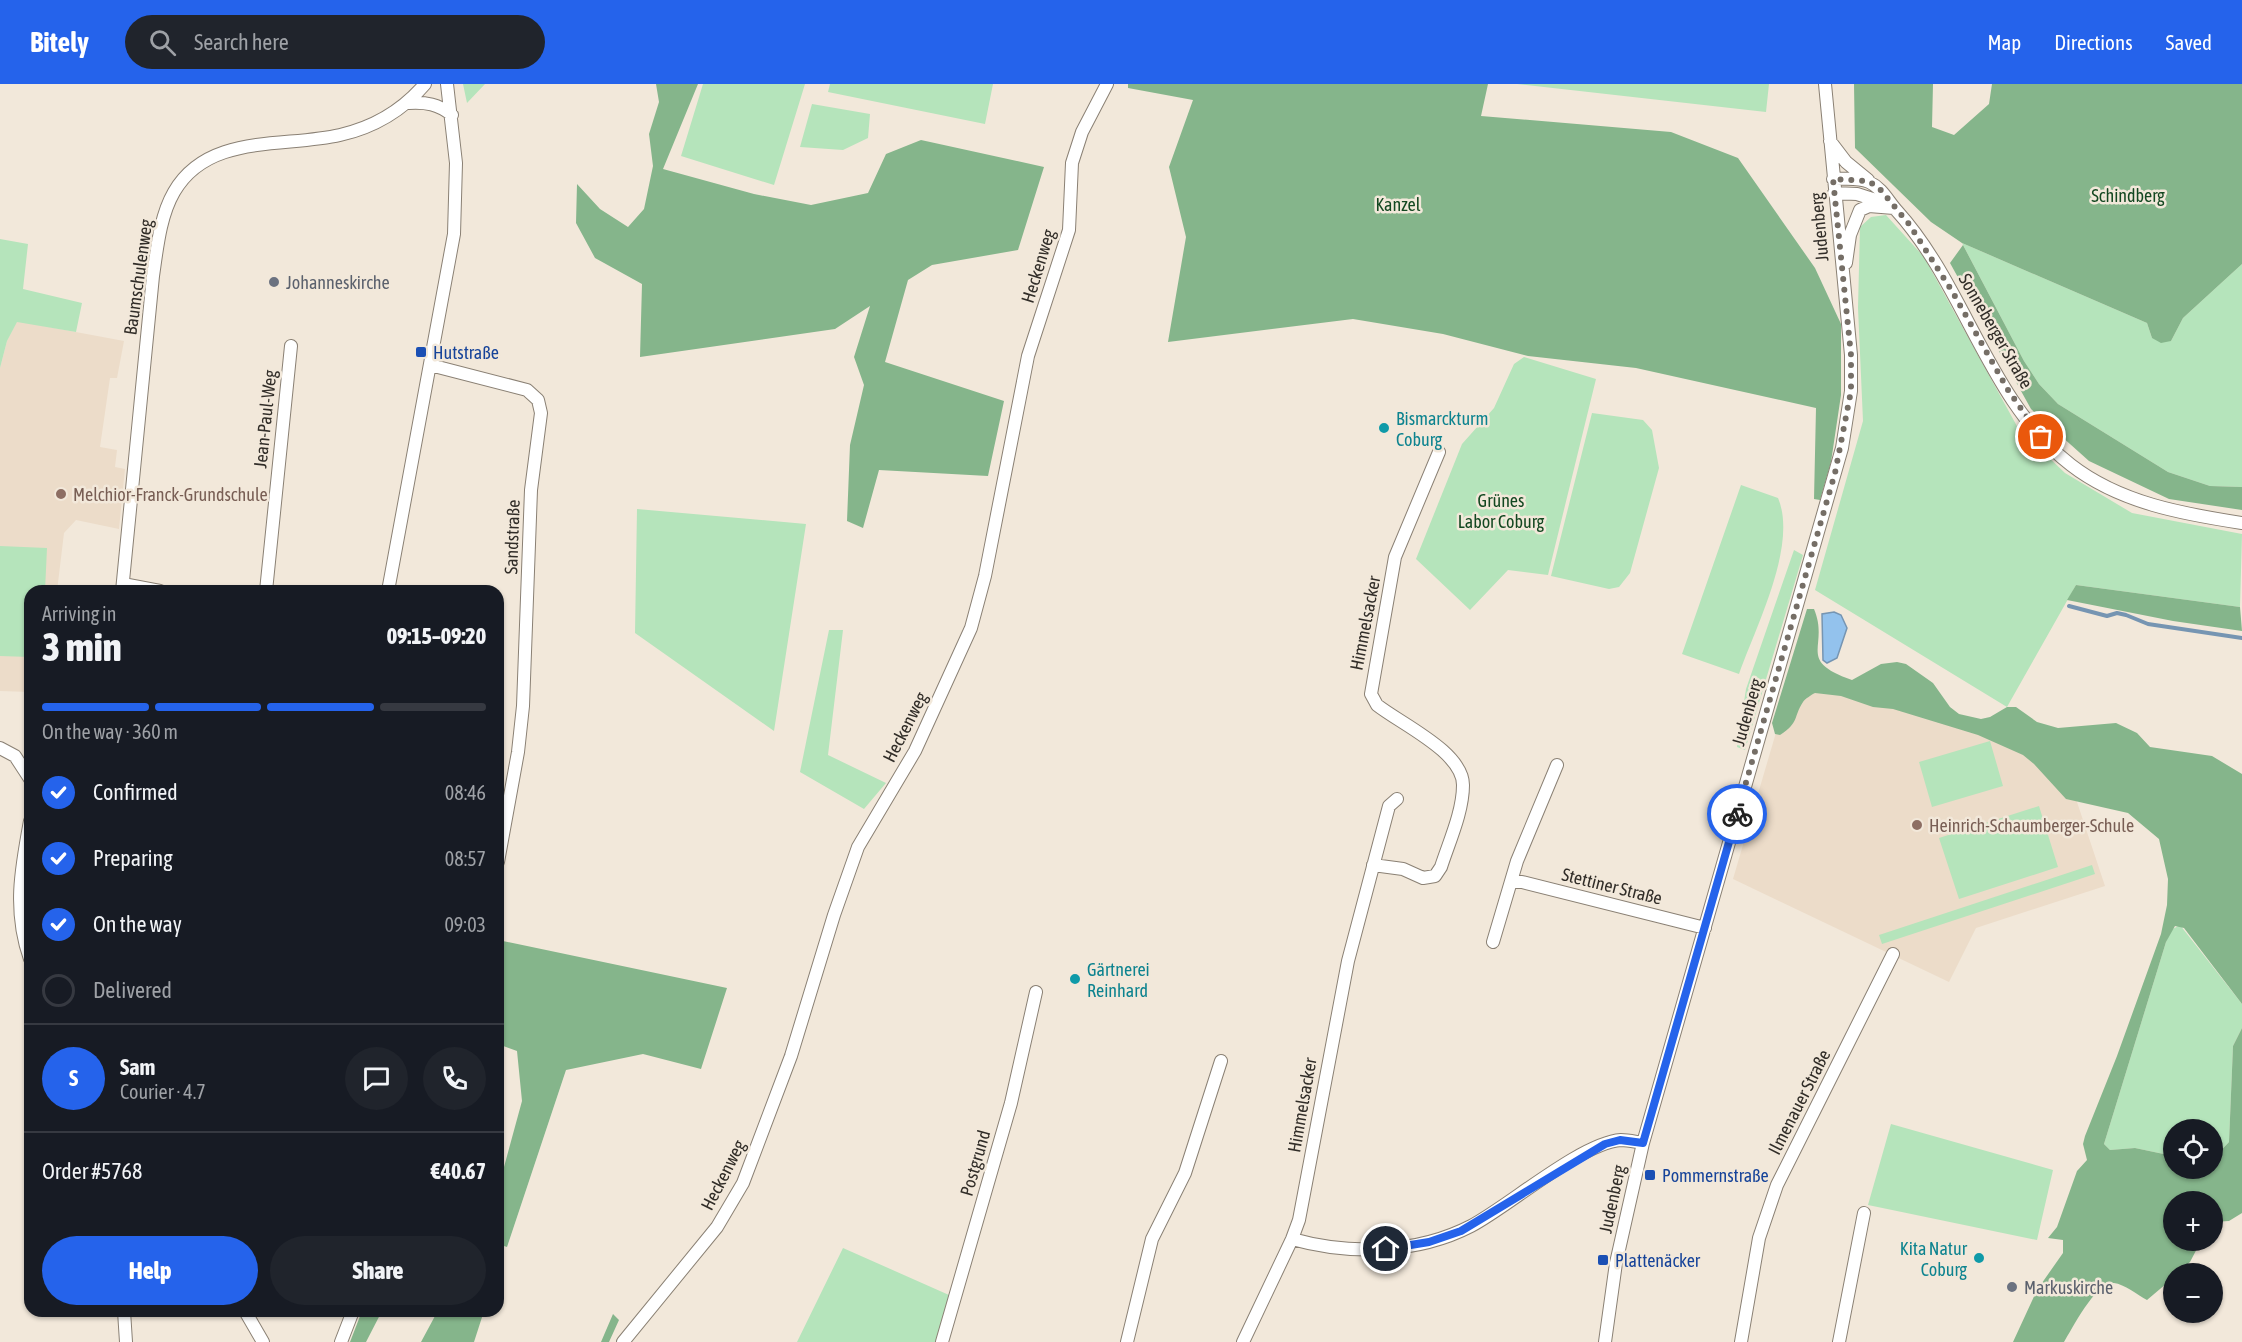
<!DOCTYPE html>
<html lang="en">
<head>
<meta charset="utf-8">
<style>
	:root { --surface:#171b24; --page:#20242c; --text:#f1f3f6; --muted:#9ea1a6; --line:#363941; --accent:#2563eb }
	body { margin:0; font-family:"Asap Condensed",sans-serif; background:var(--page); color:var(--text); height:100vh; display:flex; flex-direction:column; font-size:22px; white-space:nowrap }
	* { box-sizing:border-box; margin:0 }
	p { font-size:20px; color:var(--muted) }
	.icon { flex:none; width:33px; height:33px; fill:none; stroke:currentColor; stroke-width:2; stroke-linecap:round; stroke-linejoin:round }
	.map { position:relative; flex:1; overflow:hidden }
	.drawer { position:absolute; left:24px; top:501px; width:480px; height:732px; display:flex; flex-direction:column; background:var(--surface); border-radius:18px; box-shadow:0 2px 4px #0004 }
	.drawer>* { flex:none }
	.buttons { position:absolute; left:2163px; top:1035px; display:grid; gap:12px }
	.buttons a { display:grid; place-items:center; width:60px; height:60px; border-radius:50%; background:var(--surface); box-shadow:0 2px 4px #0004; font-size:30px }
	.pin { position:absolute; display:grid; place-items:center; width:51px; height:51px; color:#fff; margin:-26px; border:3px solid #fff; border-radius:50%; box-shadow:0 2px 6px #0007 }
	.courier { position:absolute; display:grid; place-items:center; width:60px; height:60px; margin:-30px; border:4px solid #2563eb; border-radius:50%; background:#fff; color:#222; box-shadow:0 2px 8px #0007 }
	.head em { font-style:normal; font-weight:800 }
	.head div { display:flex; flex-direction:column-reverse }
	.head { display:flex; align-items:center; justify-content:space-between; height:102px; padding:0 18px }
	h1 { font-size:39px; font-weight:800; line-height:45px }
	.bar { display:grid; grid-template-columns:repeat(4,1fr); gap:9px 6px; align-content:center; height:72px; padding:0 18px }
	.bar i { height:8px; border-radius:4px; background:var(--line) }
	.bar .selected { background:var(--accent) }
	.bar p { grid-column:span 4 }
	.line { display:flex; align-items:center; gap:15px; padding:0 18px; border-top:2px solid var(--line) }
	.line div { flex:1 }
	.round { display:grid; place-items:center; flex:none; width:63px; height:63px; border-radius:32px; background:var(--page) }
	ol { padding:0 18px; list-style:none }
	li { display:flex; align-items:center; gap:18px; height:66px }
	li p { margin-inline-start:auto }
	li .icon { padding:6px; border-radius:50%; background:var(--accent); color:#fff; stroke-width:4 }
	li:last-child { color:var(--muted) }
	li i { width:33px; height:33px; border:3px solid var(--line); border-radius:50% }
	.button { display:flex; gap:12px; margin-top:auto; padding:12px 18px }
	.button a { flex:1; height:69px; border-radius:36px; background:var(--accent); color:#fff; font-size:24px; font-weight:800; line-height:69px; text-align:center }
	.button a+a { background:var(--page); color:var(--text) }
	header { display:flex; align-items:center; gap:36px; box-sizing:border-box; height:84px; padding:0 30px; background:var(--accent); color:#fff }
	header strong { font-size:28px }
	nav { display:flex; gap:33px; margin-inline-start:auto; font-size:21px }
	.search { width:420px; height:54px; background:var(--page); display:flex; align-items:center; gap:15px; box-sizing:border-box; padding:0 21px; border-radius:33px; color:var(--muted); font-size:22px }
	.map>svg:first-child { display:block }
	.built { fill:#ecdcc9 }
	.green { fill:#b5e4bb }
	.forest { fill:#85b58b }
	.water { fill:#93c2ed; stroke:#7695b2; stroke-width:1.5 }
	.lines { fill:none; stroke-linecap:round; stroke-linejoin:round }
	.stream { stroke:#7695b2; stroke-width:4 }
	.minor-casing { stroke:#8a8074; stroke-width:14 }
	.minor { stroke:#fff; stroke-width:12 }
	.done { stroke:#756e66; stroke-width:6; stroke-dasharray:0 10.8 }
	.route { stroke:#2563eb; stroke-width:8 }
	.worship-dot { fill:#6b7280; stroke:#f2e8da; stroke-width:2 }
	.transit-dot { fill:#1a4fb4; stroke:#f2e8da; stroke-width:2 }
	.culture-dot { fill:#0f9aa8; stroke:#f2e8da; stroke-width:2 }
	.education-dot { fill:#8d6e63; stroke:#f2e8da; stroke-width:2 }
	.labels { text-anchor:middle; dominant-baseline:central; stroke-width:5; stroke-linejoin:round; paint-order:stroke }
	.park-label { font-size:18px; fill:#134821; stroke:#f2e8da }
	.street-label { font-size:18px; fill:#312d28; stroke:#f2e8da }
	.worship-label { font-size:18px; fill:#5b616d; stroke:#f2e8da; text-anchor:start }
	.transit-label { font-size:18px; fill:#164399; stroke:#f2e8da; text-anchor:start }
	.culture-label { font-size:18px; fill:#0d838f; stroke:#f2e8da; text-anchor:start }
	.education-label { font-size:18px; fill:#785e54; stroke:#f2e8da; text-anchor:start }
</style>
</head>
<body>
<header>
<strong>Bitely</strong>
<div class="search"><svg class="icon" aria-label="search" viewBox="0 0 24 24"><circle cx="10" cy="10" r="6"/><path d="M15 15l6 6"/></svg>Search here</div>
<nav><a>Map</a><a>Directions</a><a>Saved</a></nav>
</header>
<div class="map">
<svg width="2242" height="1258" viewBox="0 0 2242 1258">
	<rect width="100%" height="100%" fill="#f2e8da"/>
	<path class="built" d="M17,237l107,20 -7,37h-7l-10,69 17,3 -2,17 10,2 -6,60 -43,-9 -12,13 -7,58h-27v101l-30,-1v-323l7,-27z
		M1792,594l184,55 91,39 38,114 -129,42 -27,54 -216,-103z"/>
	<path class="green" d="M463,0h22l-18,19z
		M703,0h102l-31,101 -93,-29z
		M830,0h163l-8,40 -157,-32z
		M1517,0h252l-3,28z
		M812,20l58,10 -2,24 -25,12 -43,-3z
		M1886,131l38,42 94,171 47,45 67,40 110,21 -2,73 -164,-22 -69,122 -192,-117 48,-169 -5,-113 2,-81 11,-10z
		M0,155l28,5 -5,45 59,14 -6,29 -59,-10 -10,19 -7,27z
		M1962,159l185,80 5,15 19,3 12,-23 59,-54v223l-32,-1 -42,-14 -110,-68 -19,-20 -15,-23z
		M1524,273l72,22 -48,196 -40,-5 -38,40 -54,-51 46,-115 32,-36 20,-44z
		M1592,329l51,7 9,10 7,38 -29,105 -11,14 -10,2 -58,-13z
		M1741,401l37,13c20,47 -22,128 -39,176l-57,-20z
		M637,425l169,15 -32,207 -139,-98z
		M0,462l47,2 -2,43h-15v66l-30,-1z
		M1794,466l9,5 -58,195 -8,-3 9,-58z
		M829,546h14l-15,125 58,28 -22,26 -64,-37z
		M1990,657l13,45 -71,21 -13,-45z
		M2039,722l19,61 -99,32 -20,-61z
		M2092,781l3,9 -213,70 -3,-9z
		M2180,841l62,79v24l-9,18 -4,96 -16,17 -1,-29h-38l-1,26 -38,-8 -25,2 -6,-6 62,-202 5,-12z
		M1891,1040l162,46 -16,70 -169,-35z
		M843,1164l106,47 -13,47h-139z"/>
	<path class="forest" d="M656,0h42l-35,85 91,25 57,11 57,-12 18,-39 35,-14 123,27 -26,83 -86,15 -24,15 -23,82 119,39 -16,75 -109,-6 -16,58 -16,-7 3,-76 14,-60 -10,-28 16,-51 -35,23 -195,28 2,-73 -47,-26 -19,-35 1,-39 23,25 28,18 16,-18 9,-43 -4,-32 10,-32z
		M1128,0h360l-7,32 190,16 67,26 77,110 26,56v71l-10,67 -11,38 -6,-1 2,-91 -180,-40 -108,-12 -85,-22 -90,-15 -185,23 18,-105 -17,-70 24,-67 -65,-12z
		M1854,0h79l-1,43 22,8 35,-31 3,-20h250v180l-59,54 -12,23 -10,2 -9,-5 -5,-15 -185,-80 -31,-21 -76,-74z
		M1963,161l61,116 15,23 19,20 110,68 42,14 32,1v23l-73,-11 -80,-38 -58,-52 -81,-146z
		M2076,501l164,22 2,24 -69,-10 -106,-21z
		M1807,525h7c16,38 -19,51 38,71l29,-16 16,-2 9,2 27,19 17,24 9,7 22,5 9,-2 17,-10h9l21,15 21,6 58,-5 21,10 13,14 62,9 30,18v230l-58,-76 -9,-2 -9,16 -62,202 6,6 25,-2 38,8 1,12h38l1,-9 16,-17 4,-96 9,-18v185l-13,8 -16,1 -1,-20h-38v38l27,1 -11,21 -12,11 -4,1 -1,4 -26,22c-9,-5 -23,-16 -33,-17 -18,-2 -42,46 -50,59h-51l24,-52 26,-37v-13l-15,-2 9,-11 20,-56 10,-11 -4,-16 2,-8 32,-80 44,-122 6,-29 1,-26 -9,-40 -31,-26 -62,-14 -32,-35 -11,-9 -45,-20 -85,-26 -20,-2 -32,-11 -26,-3c-4,2 -10,6 -12,9 -10,15 -3,20 -23,33l-5,-1 -3,-11z
		M498,856l229,48 -26,81 -58,-15 -77,16 -59,177 -9,-3v-55l24,-88 -5,-50 -19,-7z
		M362,1227h20l-16,31h-16z
		M452,1227h32l-10,31h-53l14,-26z
		M613,1230l6,6 -10,22h-8z"/>
	<path class="water" d="M1834,528l7,3 6,13 -10,30 -10,5 -4,-3 -1,-46z"/>
	<g class="lines">
		<path class="stream" d="M2069,522l38,10 10,-3 9,2 22,9 94,14"/>
		<g class="minor-casing">
			<path id="minor" d="M409,19c17,-1 29,1 43,12
				M1830,57l16,21 22,18
				M1833,95c12,0 25,-2 36,3 13,6 19,19 28,29 69,76 91,190 174,254 49,38 112,49 171,58
				M1834,109l23,1 28,9
				M1846,179l4,-28 10,-25 9,-4 25,2
				M430,281l97,25 11,10 3,13 -10,77 -8,216 -5,46 -20,110
				M123,500l37,7
				M122,507l31,-315c4,-27 7,-60 21,-84 34,-59 110,-44 166,-57 35,-8 62,-24 85,-51
				M266,507l25,-245
				M388,507l66,-357 2,-71 -9,-79
				M0,664l15,8 15,23
				M30,737c-9,48 -17,90 0,138
				M1373,781l30,4 20,9 12,-2 6,-9c8,-25 22,-55 22,-82 0,-33 -62,-61 -86,-80l-6,-11 24,-137 44,-105
				M1511,798h11l183,46
				M1493,858l24,-81 40,-96
				M1292,1155c57,16 125,15 179,-13 38,-20 110,-83 150,-86 7,0 15,2 22,3
				M124,1227l2,31
				M245,1227l18,31
				M341,1258l12,-31
				M623,1258l94,-115 26,-44 48,-127 43,-141 24,-68 57,-96 56,-123 14,-52 43,-220 41,-126 3,-67 10,-31 25,-48
				M942,1258l69,-239 25,-111
				M1127,1258l25,-103 33,-66 36,-112
				M1243,1258l49,-103 7,-19 49,-259 41,-155 8,-7
				M1605,1258l11,-79 27,-120 199,-695 9,-57v-36l-26,-271
				M1741,1258l18,-104 18,-53 116,-231
				M1839,1258l25,-129"/>
		</g>
		<use href="#minor" class="minor"/>
	</g>
	<g class="lines">
		<path class="done" d="M1737,730l98,-341 16,-82v-36l-18,-176 35,2 11,7 30,36 43,67 56,99 33,47"/>
		<path class="route" d="M1386,1165l43,-7 32,-11 144,-87 15,-4 23,3 94,-329"/>
	</g>
	<g class="worship-dot">
		<circle cx="274" cy="198" r="6"/>
		<circle cx="2012" cy="1203" r="6"/>
	</g>
	<g class="transit-dot">
		<rect x="415" y="262" width="12" height="12" rx="3"/>
		<rect x="1644" y="1085" width="12" height="12" rx="3"/>
		<rect x="1597" y="1170" width="12" height="12" rx="3"/>
	</g>
	<g class="culture-dot">
		<circle cx="1384" cy="344" r="6"/>
		<circle cx="1075" cy="895" r="6"/>
		<circle cx="1979" cy="1174" r="6"/>
	</g>
	<g class="education-dot">
		<circle cx="61" cy="410" r="6"/>
		<circle cx="1917" cy="741" r="6"/>
	</g>
	<g class="labels">
		<g class="park-label">
			<text x="2128" y="111">Schindberg</text>
			<text x="1398" y="120">Kanzel</text>
			<text x="1501" y="416">Grünes<tspan x="1501" dy="21">Labor Coburg</tspan></text>
		</g>
		<g class="street-label">
			<text transform="translate(1819 143) rotate(-95)">Judenberg</text>
			<text transform="translate(1038 182) rotate(-73)">Heckenweg</text>
			<text transform="translate(138 193) rotate(-82)">Baumschulenweg</text>
			<text transform="translate(1996 247) rotate(60)">Sonneberger Straße</text>
			<text transform="translate(265 335) rotate(-84)">Jean-Paul-Weg</text>
			<text transform="translate(512 453) rotate(-88)">Sandstraße</text>
			<text transform="translate(1365 539) rotate(-79)">Himmelsacker</text>
			<text transform="translate(1747 628) rotate(-74)">Judenberg</text>
			<text transform="translate(905 643) rotate(-63)">Heckenweg</text>
			<text transform="translate(1612 802) rotate(14)">Stettiner Straße</text>
			<text transform="translate(1799 1018) rotate(-63)">Ilmenauer Straße</text>
			<text transform="translate(1302 1021) rotate(-80)">Himmelsacker</text>
			<text transform="translate(975 1079) rotate(-74)">Postgrund</text>
			<text transform="translate(723 1091) rotate(-63)">Heckenweg</text>
			<text transform="translate(1612 1115) rotate(-78)">Judenberg</text>
		</g>
		<g class="worship-label">
			<text x="286" y="198">Johanneskirche</text>
			<text x="2024" y="1203">Markuskirche</text>
		</g>
		<g class="transit-label">
			<text x="433" y="268">Hutstraße</text>
			<text x="1662" y="1091">Pommernstraße</text>
			<text x="1615" y="1176">Plattenäcker</text>
		</g>
		<g class="culture-label">
			<text x="1396" y="334">Bismarckturm<tspan x="1396" dy="21">Coburg</tspan></text>
			<text x="1087" y="885">Gärtnerei<tspan x="1087" dy="21">Reinhard</tspan></text>
			<text x="1967" y="1164" text-anchor="end">Kita Natur<tspan x="1967" dy="21">Coburg</tspan></text>
		</g>
		<g class="education-label">
			<text x="73" y="410">Melchior-Franck-Grundschule</text>
			<text x="1929" y="741">Heinrich-Schaumberger-Schule</text>
		</g>
	</g>
</svg>
<div class="buttons">
<a><svg class="icon" aria-label="locate" viewBox="0 0 24 24"><circle cx="12" cy="12" r="6"/><path d="M12 2v4M12 18v4M2 12h4M18 12h4"/></svg></a>
<a>+</a>
<a>−</a>
</div>
<div class="pin" style="left:2041px;top:353px;background:#ea580c"><svg class="icon" aria-label="bag" viewBox="0 0 24 24"><path d="M5 8h14l-1 12H6zM9 8a3 3 0 0 1 6 0"/></svg></div>
<div class="pin" style="left:1386px;top:1165px;background:#1f2937"><svg class="icon" aria-label="home" viewBox="0 0 24 24"><path d="M3 11l9-7 9 7M6 9v11h12V9"/></svg></div>
<div class="courier" style="left:1737px;top:730px"><svg class="icon" aria-label="bike" viewBox="0 0 24 24"><circle cx="6" cy="16" r="4"/><circle cx="18" cy="16" r="4"/><path d="M6 16l4-8h5l3 8M10 8l3 8H6M13 5h3"/></svg></div>
<section class="drawer">
<div class="head"><div><h1>3 min</h1><p>Arriving in</p></div><em>09:15–09:20</em></div>
<div class="bar"><i class="selected"></i><i class="selected"></i><i class="selected"></i><i></i><p>On the way · 360 m</p></div>
<ol>
<li><svg class="icon" aria-label="check" viewBox="0 0 24 24"><path d="M5 12l5 5 9-10"/></svg>Confirmed<p>08:46</p></li>
<li><svg class="icon" aria-label="check" viewBox="0 0 24 24"><path d="M5 12l5 5 9-10"/></svg>Preparing<p>08:57</p></li>
<li><svg class="icon" aria-label="check" viewBox="0 0 24 24"><path d="M5 12l5 5 9-10"/></svg>On the way<p>09:03</p></li>
<li><i></i>Delivered</li>
</ol>
<div class="line" style="height:108px"><b class="round" style="background:var(--accent);color:#fff">S</b><div><b>Sam</b><p>Courier · 4.7</p></div><a class="round"><svg class="icon" aria-label="chat" viewBox="0 0 24 24"><path d="M4 5h16v11H9l-5 4z"/></svg></a><a class="round"><svg class="icon" aria-label="phone" viewBox="0 0 24 24"><path d="M5 4h4l2 5-3 2q2 4 5 5l2-3 5 2v4C11 20 4 13 5 4z"/></svg></a></div>
<div class="line" style="height:78px"><div>Order #5768</div><b>€40.67</b></div>
<div class="button"><a>Help</a><a>Share</a></div>
</section>
</div>
</body>
</html>
